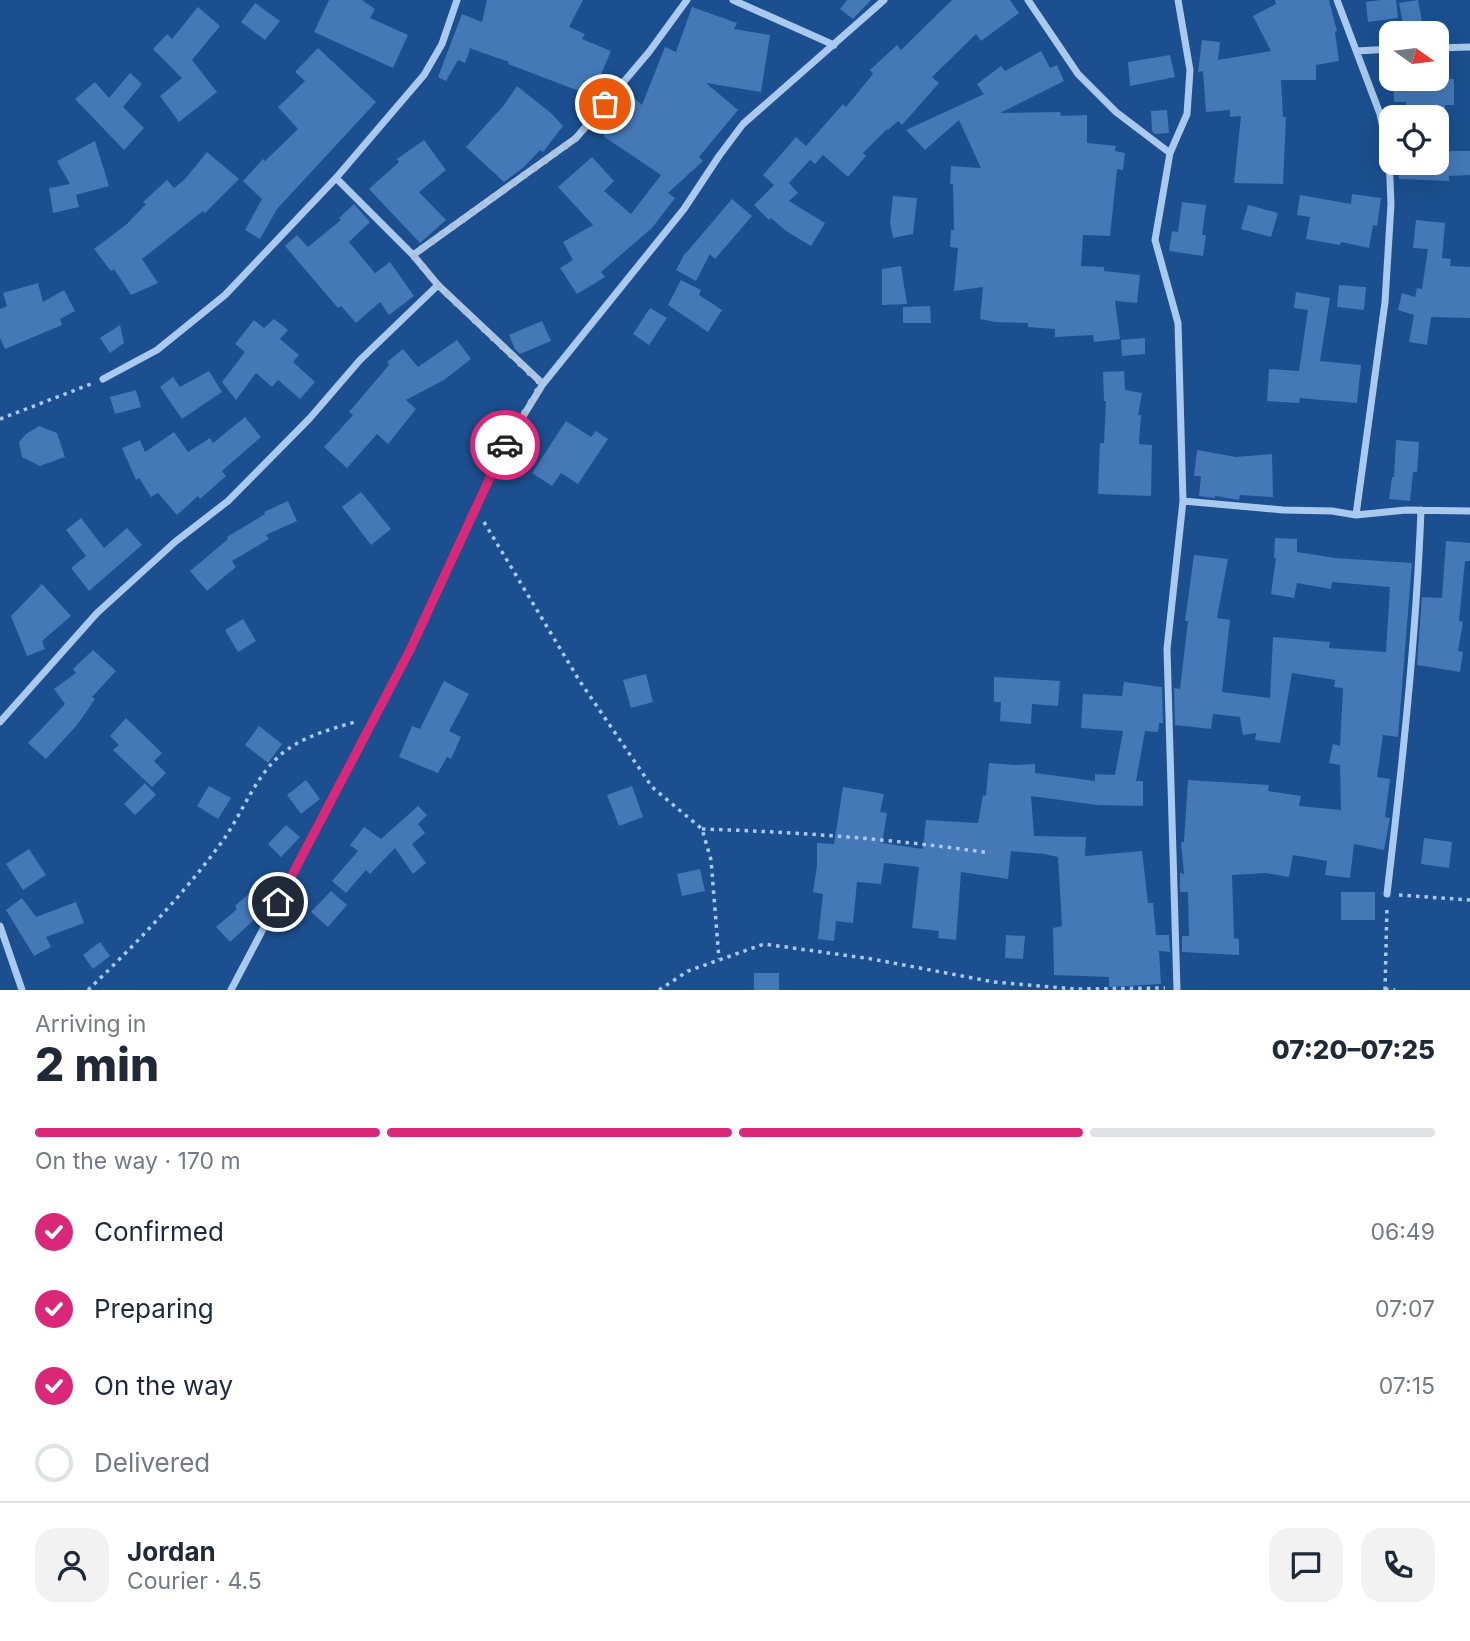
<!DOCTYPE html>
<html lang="en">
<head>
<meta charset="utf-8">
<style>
	:root { --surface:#fff; --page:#f2f2f3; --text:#1f2937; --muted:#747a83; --line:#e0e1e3; --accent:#db2777 }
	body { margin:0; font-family:Inter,sans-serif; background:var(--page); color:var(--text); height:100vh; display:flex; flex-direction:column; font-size:26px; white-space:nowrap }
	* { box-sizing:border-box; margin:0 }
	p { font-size:23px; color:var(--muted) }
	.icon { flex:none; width:38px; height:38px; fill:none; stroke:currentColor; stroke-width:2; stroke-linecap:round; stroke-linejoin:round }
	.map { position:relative; height:990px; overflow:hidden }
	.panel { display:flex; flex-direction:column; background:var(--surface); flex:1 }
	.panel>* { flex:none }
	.needle { width:46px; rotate:104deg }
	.tools { position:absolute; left:1379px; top:21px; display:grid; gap:14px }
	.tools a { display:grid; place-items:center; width:70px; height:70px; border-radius:14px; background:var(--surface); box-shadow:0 7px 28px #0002; font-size:35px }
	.pin { position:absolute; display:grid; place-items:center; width:60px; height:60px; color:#fff; margin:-30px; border:4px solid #fff; border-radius:50%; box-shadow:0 2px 7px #0007 }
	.courier { position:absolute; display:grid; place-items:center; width:70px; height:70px; margin:-35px; border:5px solid #db2777; border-radius:50%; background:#fff; color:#222; box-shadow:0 2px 9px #0007 }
	.overview em { font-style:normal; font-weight:800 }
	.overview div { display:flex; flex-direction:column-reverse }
	.overview { display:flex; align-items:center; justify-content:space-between; height:119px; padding:0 35px }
	h1 { font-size:46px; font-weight:800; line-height:52px }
	.bar { display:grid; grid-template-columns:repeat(4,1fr); gap:10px 7px; align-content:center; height:84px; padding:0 35px }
	.bar i { height:9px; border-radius:5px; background:var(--line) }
	.bar .current { background:var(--accent) }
	.bar p { grid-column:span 4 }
	.line { display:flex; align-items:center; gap:18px; padding:0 35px; border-top:2px solid var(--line) }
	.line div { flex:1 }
	.round { display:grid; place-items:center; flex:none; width:74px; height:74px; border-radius:21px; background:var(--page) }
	ol { padding:0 35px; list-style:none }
	li { display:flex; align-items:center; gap:21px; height:77px }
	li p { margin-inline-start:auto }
	li .icon { padding:7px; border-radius:50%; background:var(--accent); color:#fff; stroke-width:4 }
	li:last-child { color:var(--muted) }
	li i { width:38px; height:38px; border:4px solid var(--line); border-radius:50% }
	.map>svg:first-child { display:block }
	.building { fill:#4478b7 }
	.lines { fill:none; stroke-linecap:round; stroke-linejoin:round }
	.path { stroke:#a9c9ee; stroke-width:3.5; stroke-dasharray:3.5 5; stroke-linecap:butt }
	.street { stroke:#a9c9ee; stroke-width:7 }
	.done { stroke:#afc1d8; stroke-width:7; stroke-dasharray:0 12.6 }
	.route { stroke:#db2777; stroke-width:9 }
</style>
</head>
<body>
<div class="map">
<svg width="1470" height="990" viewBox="0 0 1470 990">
	<rect width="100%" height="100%" fill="#1b4f8f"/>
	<path class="building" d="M329,0h33l13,9 -5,9 38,17 -15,33 -79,-36z
		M487,0h96l-14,27 16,7 -3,5 29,12 -14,33 6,2 -11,24 -18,-8 5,-11 -71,-27 1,-2 -40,-14 1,2 -5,13 -7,-3 -12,21 -8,-4 24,-63 20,8z
		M847,0h24l-18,19 -13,-10z
		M952,0h58l9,13 -38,28 -5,-7 -44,43 7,6 -37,42 -4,-4 -10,9 -1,-1 -24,24 3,3 -18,21 -25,-22 -8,9 -5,-4 -21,23 9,10 -9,8 36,22 -14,23 -25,-15 -15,-13 -2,2 -15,-15 20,-20 -11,-10 33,-38 10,9 37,-42 3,3 27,-33 -3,-4 27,-25 4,5z
		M1275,0h54l8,31 -2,1 4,29 -23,4v15h-35l2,37h3l-3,67 -49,-1 7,-67 -11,1v-7l-24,2 -3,-41 -5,1 4,-32 18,2 -2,18 53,-9 -18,-35 23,-12z
		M1380,0h16l2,18 -30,4 -2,-20z
		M1418,0l4,21 -19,3 -4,-21z
		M255,3l25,18 -15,19 -24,-18z
		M198,7l22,19 -28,34 25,32 -38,30 -19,-26 22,-18 -29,-29 14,-15 5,5z
		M692,7l45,16 -3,6 36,6 -9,57 -55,-9 32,27 -39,47 4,4 -35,32 7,5 -23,30 -51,44 4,5 -28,17 -17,-26 13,-8 -10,-18 30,-17 -35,-38 34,-30 22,24 -10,10 27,23 30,-39 -58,-39 12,-17 -5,-2 21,-22 11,10 23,-58 11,5z
		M318,48l58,54 -99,107 -17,30 -15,-9 17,-31 -19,-18 20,-22 2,2 33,-32 -20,-22 27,-26 -10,-9z
		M1041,51l9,17 7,-3 7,16 -64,32 60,-1 1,4 26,-1v28l29,3 -1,5 10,2 -2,17 -6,-1 -7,67 -27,-1 -2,31 23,1v4l36,4 -3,28 -22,-2 5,38 -26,3 -1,-7 -38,2v-8l-27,-2v-4l-33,-1 -15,-3 3,-32 -29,4 4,-43 -8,-1 1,-17h3l-1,-46h-3l1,-18 30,2 -22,-48 -34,30 -19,-20 78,-36 -7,-10 24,-18 4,5z
		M1170,55l5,22 -45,9 -2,-24z
		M130,73l12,11 -19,23 21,21 -20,22 -49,-51 20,-17 14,16z
		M1393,79h61v26h-9v12h-39v-15h-12z
		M517,86l35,28 11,12 -20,26 -3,-2 -16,17 -20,15 -38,-35 38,-42z
		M1167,110l2,23 -14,1 -3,-3 -1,-20z
		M424,140l22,30 -27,22 27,28 -26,23 -51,-54 30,-27 -2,-3z
		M95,141l14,45 -33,9 3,12 -26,6 -4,-25 21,-4 -13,-23z
		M1437,151h33v24l-21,1v5l-50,-2 -1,-16h39z
		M207,152l32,27 -34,34 -2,-2 -61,48 16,24 -27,12 -17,-26 -3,2 -17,-22 33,-25 19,-20 -3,-2 24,-22 7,8 11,-9z
		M1352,194l29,4 -4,28 -4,-1 -4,23 -28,-6 -1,3 -34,-6 4,-22 -13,-2 3,-20 51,9z
		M893,196l24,2 -4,36 -20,4 -3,-16z
		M732,199l20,17 -37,43 -5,-5 -14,27 -20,-11 9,-17h1z
		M1182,202l24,3 -4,30h4l-3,21 -34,-5 3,-20 6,1z
		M354,204l16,18 -21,20 26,31 15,-11 24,34 -25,19 -9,-13 -24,21 -15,-17 -3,2 -53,-62 12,-11 11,12 33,-27 -2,-2z
		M1248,205l30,8 -7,24 -30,-8z
		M1416,220l29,3 -3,35 9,1 -1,7 20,1v51l-39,-1 -4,28 -18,-3 5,-27 -16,-5 4,-17 13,4 2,-9 5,1 6,-40 -15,-1z
		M901,266l6,38 -25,1v-36z
		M681,280l20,10 -2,5 23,15 -14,22 -40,-27z
		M38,283l5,19 21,-12 11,21 -15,8 2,6 -57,24 -5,-11v-29l7,-3 -4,-13z
		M1339,285l27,2 -2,23 -27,-3z
		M1296,292l34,6 -10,63 41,4 -4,38 -57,-5 -1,5 -32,-2 2,-32 30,2 9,-61 -14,-2z
		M930,306l1,17h-28v-16z
		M650,308l17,10 -18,27 -16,-11z
		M274,319l14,11 -8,9 19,16 -6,7 22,20 -15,17 -22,-19 -6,7 -16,-14 -20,27 -14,-18 23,-30 -10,-8 19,-24 10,8z
		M542,321l9,20 -31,13 -5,-5 -6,-14z
		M120,325l4,18 -14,10 -10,-15z
		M1145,338v16l-23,2 -1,-16z
		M457,340l14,19 -27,21 -38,20 10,9 -28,35 -11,-10 -30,34 -23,-21 29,-32 -4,-3 40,-47 -2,-3 16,-13 15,18z
		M209,371l13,21 -40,27 -22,-32 13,-10 7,10z
		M1124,371l1,19 17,3 -4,22h3l-2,29 13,1 -1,51 -53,-2 2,-51h4l2,-42h-2l-1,-29z
		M136,390l5,17 -26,7 -5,-17z
		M245,417l16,20 -39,34 4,5 -26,23 -2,-3 -21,19 -19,-22 -7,4 -12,-19 -3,2 -14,-32 18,-8 5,12 29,-20 14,20 22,-14 3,5z
		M566,421l25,16 5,-6 12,8 -30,45 -17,-11 -9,13 -20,-13z
		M39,426l18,7 8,24 -25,9 -18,-9 -3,-15 7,-8z
		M1396,440l23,2 -2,30h-4l-3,29 -21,-2 3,-22h2z
		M1197,450l39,7 36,-3 1,43 -33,-2 -1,5 -24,-4v2l-16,-2 2,-20h-7z
		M361,492l30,37 -20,16 -29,-38z
		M288,501l9,20 -31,14 3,4 -37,22 4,6 -29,24 -17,-20 38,-32 -1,-2 38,-23 -1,-2z
		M81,518l23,30 23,-20 15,17 -53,46 -18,-23 15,-12 -20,-26z
		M1275,538l22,1v13l38,6 77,5 -14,174 -15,-2 -6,42 13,2 -5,38 5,1 -6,32 -30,-6 -4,34 -25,-3 2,-14 -34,-6 -4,22 -23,-4 -34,2 2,63 5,1v16l-57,-3v-16h7l-1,-44h-8v-19l4,1 -3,-32h3l4,-62 81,5 -1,6 33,5 -2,10 42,4 -1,-45 -11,-2 4,-19 7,2 3,-58 -9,-1 1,-7 -43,-7 -12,70 -25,-3 1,-7 -13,2 -3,-18 -27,-3 -2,15 -36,-4 -1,-37 6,1 8,-68h-3l9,-66 34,4 -11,59 13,2 -8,72 48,6 3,-61 57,5 -1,6 57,4 4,-65 -58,-5 -1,7 -34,-6 -3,15 -23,-4 5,-36h-2z
		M1446,541l24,2v18h-5l-6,60 4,1 -5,29 5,1 -3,20 -43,-7 5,-68 20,1z
		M42,584l29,32 -29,25 3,8 -18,7 -16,-40z
		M243,619l13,22 -18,11 -13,-22z
		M93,650l23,21 -24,26 3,2 -18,26 -31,34 -18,-16 37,-39 -11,-15 22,-16 -3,-4z
		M646,674l7,28 -22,6 -8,-28z
		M994,677l66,4 -2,25 -26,-2 -1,20 -31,-3 1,-19h-7z
		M444,681l25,13 -20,37 12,6 -10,22 -4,-2 -9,16 -39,-16 13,-31 8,3z
		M1124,682l38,5 1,36h-4l-1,9 -13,-1 -9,50h7v25l-46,-1 -66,-9 3,40 52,1 -1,19 57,-5 6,52h5l3,32h13l1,17 -11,-1 2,33 -52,3v-10l-55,-2 -1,-47 9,-2 -4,-69 -14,-3 -33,-3 -3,28 -47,-7 -5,68 -18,-2 1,-7 -27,-3 7,-61 -35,-4 -3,21 -24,-2 -4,41 -17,-2 -2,20 -16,-2 5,-45 -10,-2 4,-26v-23l17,1 9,-57 41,7 -4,18 7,1 -5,30 41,6 3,-29 52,3 5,-28 3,1 3,-33 27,2 19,-1v9l60,8v-7l20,1 8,-44 -42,-3 2,-34 39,2z
		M126,718l36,35 -8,8 12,12 -14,14 -39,-37 6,-5 -9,-9z
		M259,726l23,18 -14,19 -23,-18z
		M306,780l14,19 -19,15 -14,-19z
		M145,783l11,12 -21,20 -11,-11z
		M209,786l22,12 -13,21 -21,-13z
		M632,786l11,31 -24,9 -12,-31z
		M418,806l9,9 -9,9 7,9 -13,11 14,19 -13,11 -18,-26 -25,26 -4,-4 -20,23 -14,-12 26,-30 -8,-6 14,-18 17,12z
		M286,825l14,12 -19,20 -13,-13z
		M1424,838l28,4 -3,26 -28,-4z
		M29,849l17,26 -23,15 -17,-26z
		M700,869l5,22 -23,5 -5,-22z
		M253,890l15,17 -38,35 -14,-15 21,-18 -2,-3z
		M331,891l16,14 -19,22 -17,-15z
		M1341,892h34v28h-34z
		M22,898l14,19 40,-15 8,21 -38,14 5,10 -17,9 -28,-46z
		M1006,935l19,1 -2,23 -18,-1z
		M100,942l10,14 -17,13 -10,-14z
		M754,973h25v17h-25z"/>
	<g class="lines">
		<path class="path" d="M0,419l91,-35
			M484,522l95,158 73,107 50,42 9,31 8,99
			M702,829c97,3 192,10 288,24
			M1399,895l71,5
			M1385,989l10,1
			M88,990c48,-46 97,-97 136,-151 20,-29 32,-65 60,-87 22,-17 48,-23 74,-31
			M659,990l29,-19 76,-27 108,15 122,23 81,7 90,-1
			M1385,990l2,-85"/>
		<path class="street" d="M733,0l101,45
			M1028,0l50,74 38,38 54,41
			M1337,0l43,114 9,42 2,48 -6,98 -29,213
			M1437,48l33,-1
			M1357,51l34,-2
			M336,178l77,77 25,30 105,99
			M413,255l163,-117 73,-86 38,-52
			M103,379l54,-29 68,-55 111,-117 88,-103 18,-31 15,-44
			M1183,501l100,9 49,1 24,4 50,-5 64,1
			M0,722l97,-109 78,-71 53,-41 82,-83 50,-58 78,-75
			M1387,894c15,-127 29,-255 34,-384
			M0,926l22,64
			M231,990l179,-340 94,-203 39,-63 141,-175 35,-53 24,-32 141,-124
			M1177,990l-10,-341 16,-148 -5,-178 -23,-83 15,-87 17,-39 3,-44 -12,-70"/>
	</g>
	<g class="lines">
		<path class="done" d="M505,445l37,-61 -104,-99 -25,-30 163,-117 29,-34"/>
		<path class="route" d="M278,902l132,-252 95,-205"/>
	</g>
</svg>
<div class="tools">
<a><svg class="needle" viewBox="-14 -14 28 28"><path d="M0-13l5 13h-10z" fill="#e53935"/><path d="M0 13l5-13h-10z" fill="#747a83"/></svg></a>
<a><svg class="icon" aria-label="locate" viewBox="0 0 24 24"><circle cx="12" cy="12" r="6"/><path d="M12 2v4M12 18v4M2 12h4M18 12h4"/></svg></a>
</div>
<div class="pin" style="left:605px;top:104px;background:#ea580c"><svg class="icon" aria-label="bag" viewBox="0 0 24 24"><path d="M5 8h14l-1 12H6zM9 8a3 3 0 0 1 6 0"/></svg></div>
<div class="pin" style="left:278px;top:902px;background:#1f2937"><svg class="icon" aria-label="home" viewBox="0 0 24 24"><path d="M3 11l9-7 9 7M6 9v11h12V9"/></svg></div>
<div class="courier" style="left:505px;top:445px"><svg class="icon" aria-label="car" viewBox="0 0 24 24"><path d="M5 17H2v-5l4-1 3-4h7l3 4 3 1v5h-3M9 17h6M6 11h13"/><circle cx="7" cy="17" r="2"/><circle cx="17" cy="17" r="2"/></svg></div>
</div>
<section class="panel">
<div class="overview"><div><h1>2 min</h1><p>Arriving in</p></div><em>07:20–07:25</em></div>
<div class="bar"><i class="current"></i><i class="current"></i><i class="current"></i><i></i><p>On the way · 170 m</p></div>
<ol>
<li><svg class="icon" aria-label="check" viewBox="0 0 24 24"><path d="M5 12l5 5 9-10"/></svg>Confirmed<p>06:49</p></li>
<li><svg class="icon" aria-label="check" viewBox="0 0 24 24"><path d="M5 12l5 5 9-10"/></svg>Preparing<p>07:07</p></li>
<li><svg class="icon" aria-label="check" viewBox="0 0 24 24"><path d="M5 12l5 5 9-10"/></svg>On the way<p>07:15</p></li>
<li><i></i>Delivered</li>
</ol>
<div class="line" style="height:126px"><a class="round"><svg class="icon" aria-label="person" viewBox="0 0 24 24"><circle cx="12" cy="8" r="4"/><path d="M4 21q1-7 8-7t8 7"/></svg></a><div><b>Jordan</b><p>Courier · 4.5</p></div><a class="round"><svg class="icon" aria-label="chat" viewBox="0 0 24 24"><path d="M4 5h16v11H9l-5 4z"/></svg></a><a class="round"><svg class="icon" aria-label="phone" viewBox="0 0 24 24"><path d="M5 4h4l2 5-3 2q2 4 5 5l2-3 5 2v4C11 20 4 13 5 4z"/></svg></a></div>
</section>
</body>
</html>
